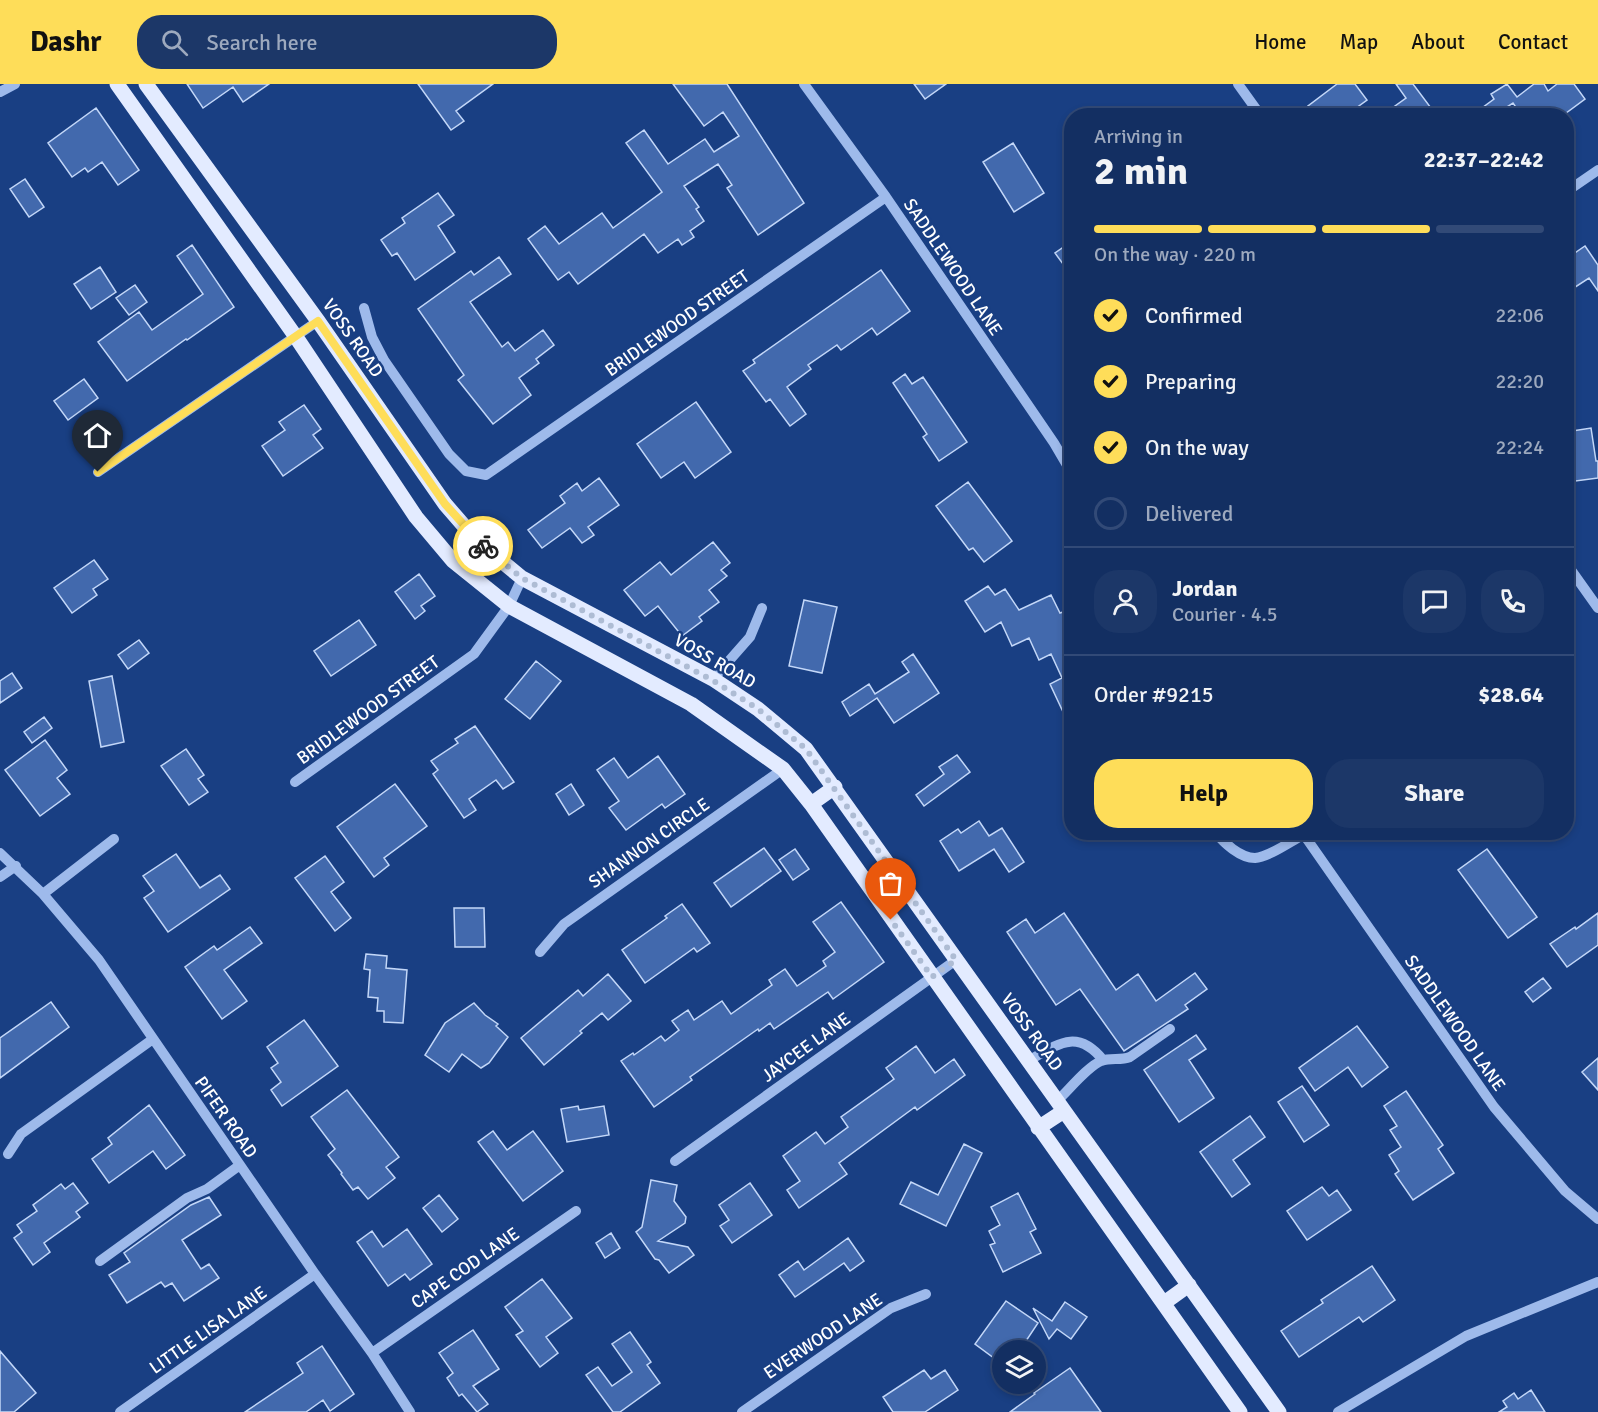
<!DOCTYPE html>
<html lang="en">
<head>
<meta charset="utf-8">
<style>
	:root { --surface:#132f62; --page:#1c3768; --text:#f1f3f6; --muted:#9da9be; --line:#324a77; --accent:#fedd59 }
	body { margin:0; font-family:Signika,sans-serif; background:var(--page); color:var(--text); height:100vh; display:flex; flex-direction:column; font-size:22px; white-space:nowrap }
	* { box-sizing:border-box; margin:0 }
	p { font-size:20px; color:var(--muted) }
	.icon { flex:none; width:33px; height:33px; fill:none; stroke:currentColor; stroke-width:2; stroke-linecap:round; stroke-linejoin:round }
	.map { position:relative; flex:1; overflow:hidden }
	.drawer { position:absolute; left:1064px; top:24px; width:510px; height:732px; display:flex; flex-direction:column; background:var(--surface); border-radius:24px; box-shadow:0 3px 9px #0003,0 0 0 2px var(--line) }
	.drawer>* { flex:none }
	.buttons { position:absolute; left:992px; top:1256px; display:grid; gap:12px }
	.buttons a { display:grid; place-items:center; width:54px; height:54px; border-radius:50%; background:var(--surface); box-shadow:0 3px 9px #0003,0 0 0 2px var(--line); font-size:30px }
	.pin { position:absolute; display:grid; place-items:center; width:51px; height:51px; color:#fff; margin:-62px -26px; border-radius:50% 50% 50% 0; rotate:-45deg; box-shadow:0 0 6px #0007 }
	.pin .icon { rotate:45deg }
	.courier { position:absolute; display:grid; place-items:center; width:60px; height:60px; margin:-30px; border:4px solid #fedd59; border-radius:50%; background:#fff; color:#222; box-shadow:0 2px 8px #0007 }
	.overview em { font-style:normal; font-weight:700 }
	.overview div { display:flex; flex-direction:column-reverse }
	.overview { display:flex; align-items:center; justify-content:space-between; height:102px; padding:0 30px }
	h1 { font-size:39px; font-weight:700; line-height:45px }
	.bar { display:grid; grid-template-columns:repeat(4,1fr); gap:9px 6px; align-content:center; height:72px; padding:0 30px }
	.bar i { height:8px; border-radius:4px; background:var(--line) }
	.bar .selected { background:var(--accent) }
	.bar p { grid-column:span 4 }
	.line { display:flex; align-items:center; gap:15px; padding:0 30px; border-top:2px solid var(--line) }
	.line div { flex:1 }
	.round { display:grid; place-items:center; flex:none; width:63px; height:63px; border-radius:24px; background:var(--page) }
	ol { padding:0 30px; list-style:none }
	li { display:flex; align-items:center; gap:18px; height:66px }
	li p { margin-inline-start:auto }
	li .icon { padding:6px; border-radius:50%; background:var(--accent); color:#111; stroke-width:4 }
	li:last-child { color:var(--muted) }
	li i { width:33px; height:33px; border:3px solid var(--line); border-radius:50% }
	.action { display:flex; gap:12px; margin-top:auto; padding:12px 30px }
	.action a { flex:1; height:69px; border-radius:24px; background:var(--accent); color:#111; font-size:24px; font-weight:700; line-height:69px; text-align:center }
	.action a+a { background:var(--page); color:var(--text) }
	header { display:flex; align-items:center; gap:36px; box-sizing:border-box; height:84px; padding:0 30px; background:var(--accent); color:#111 }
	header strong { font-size:28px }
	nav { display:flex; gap:33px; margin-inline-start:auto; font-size:21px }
	.search { width:420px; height:54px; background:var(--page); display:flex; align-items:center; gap:15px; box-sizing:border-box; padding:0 21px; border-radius:24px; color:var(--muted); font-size:22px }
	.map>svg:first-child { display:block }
	.building { fill:#4269ad; stroke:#c3d7f8; stroke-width:1.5 }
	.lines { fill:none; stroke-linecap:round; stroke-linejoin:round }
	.minor { stroke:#9ebaeb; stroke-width:10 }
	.major { stroke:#e3ebff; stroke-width:15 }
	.done { stroke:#aebcd4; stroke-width:6; stroke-dasharray:0 10.8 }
	.route { stroke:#fedd59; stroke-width:8 }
	.labels { text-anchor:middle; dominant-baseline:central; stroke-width:5; stroke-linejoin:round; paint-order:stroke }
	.street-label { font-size:18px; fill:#fff; stroke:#193f83 }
</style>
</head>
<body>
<header>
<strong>Dashr</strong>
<div class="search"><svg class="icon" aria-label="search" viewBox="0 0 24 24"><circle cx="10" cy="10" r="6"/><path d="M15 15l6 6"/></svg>Search here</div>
<nav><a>Home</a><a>Map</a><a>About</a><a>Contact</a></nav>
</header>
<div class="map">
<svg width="1598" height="1328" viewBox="0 0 1598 1328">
	<rect width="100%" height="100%" fill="#193f83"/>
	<path class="building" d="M187,0h82l-26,18 -10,-15 -30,21z
		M418,0h75l-37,27 8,10 -13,9z
		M673,0h54l77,119 -46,32 -31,-47 5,-3 -14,-21 -34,22 15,21 -3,2 8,12 -14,10 4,6 -12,8 -4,-6 -20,14 -14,-19 -66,50 -9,-12 -11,8 -30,-41 17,-13 14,18 43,-31 11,15 49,-36 -36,-49 18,-13 24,34 37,-25 9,13 25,-16 -16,-24 -19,14z
		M914,0h32l-21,15z
		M1337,0h18l12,16 -22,16h-30l-7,-10z
		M1396,0h17l18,24 -11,8h-39l25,-18z
		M1507,0l10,13 17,-13h10l4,7 9,-7h17l11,15 -23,17h-40l-9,-13 -20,13h-22l23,-17 -3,-5z
		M96,24l43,62 -21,15 -16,-23 -14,10 -3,-4 -13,9 -24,-34z
		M1013,59l31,50 -30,19 -31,-50z
		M25,95l19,28 -15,10 -19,-28z
		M438,109l16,22 -16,11 17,26 -40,28 -18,-27 -5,3 -11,-16 24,-17 -3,-5z
		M1071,158v33l-16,-22z
		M192,161l42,62 -47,33 -1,-1 -59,42 -29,-39 41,-30 13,18 51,-36 -26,-38z
		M1585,162l13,19v26l-9,-13 -23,15v-34z
		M499,173l12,17 -41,28 32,45 6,-5 7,9 28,-21 11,15 -18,14 3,4 -20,15 12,17 -38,29 -35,-44 6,-5 -46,-66 53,-38 3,4z
		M100,183l16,25 -25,17 -17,-25z
		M881,186l29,41 -33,24 -5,-7 -31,22 -4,-5 -29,20 3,4 -24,18 19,27 -16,12 -20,-27 -4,3 -23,-31 12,-8 -2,-3z
		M135,201l12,17 -18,13 -13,-17z
		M905,290l7,10 11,-7 44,65 -28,19 -16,-24 4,-3 -34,-51z
		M84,295l14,19 -30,22 -14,-19z
		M696,318l35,50 -36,26 -11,-16 -23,16 -24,-34z
		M304,321l17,24 -8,6 10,13 -40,28 -21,-30 23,-16 -6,-8z
		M1591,344l5,33h2v17l-30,4 -2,-19v-31z
		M599,394l20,27 -31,22 6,8 -12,8 -12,-15 -28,20 -14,-18 37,-27 -5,-7 17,-13 5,8z
		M968,398l44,59 -28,21 -11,-14 -4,2 -33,-44z
		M713,458l17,21 -9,7 6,6 -18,14 10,12 -20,15 3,4 -20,15 -24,-30 -13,10 -21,-26 36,-28 11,13z
		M94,476l14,19 -15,10 4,6 -25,18 -18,-25z
		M419,490l16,22 -14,10 4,5 -10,8 -20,-27z
		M988,502l7,9 10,-6 14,21 32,-15 9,18 3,-1 8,16v101l-21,-45 12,-6 -11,-24 -12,6 -10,-22 -17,8 -11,-24 -16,10 -20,-31z
		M804,516l33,7 -15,66 -33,-7z
		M359,536l17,25 -45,31 -17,-25z
		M139,556l10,13 -21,16 -10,-14z
		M913,570l26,39 -45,30 -17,-25 -27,18 -8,-14 27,-18 6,10 34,-22 -7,-10z
		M536,577l25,20 -31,38 -25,-20z
		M12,589l10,15 -22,15v-22z
		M112,592l12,66 -23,5 -12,-66z
		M44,633l8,11 -20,15 -8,-11z
		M475,642l39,56 -11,7 -7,-9 -27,19 7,11 -12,8 -31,-44 5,-4 -7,-9 27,-18 -3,-4z
		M45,656l22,30 -10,8 13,16 -30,22 -35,-46z
		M186,665l18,26 -6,4 10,13 -19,13 -28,-39z
		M957,671l13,17 -46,34 -8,-11 28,-21 -5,-7z
		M658,672l27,38 -20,14 -3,-4 -36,26 -17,-22 10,-7 -22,-31 17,-12 14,20z
		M395,700l32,42 -43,32 5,7 -15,12 -37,-50z
		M571,700l13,21 -15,10 -13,-21z
		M979,737l10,15 13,-8 22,34 -15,10 -15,-23 -35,22 -19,-30 18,-12 3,4z
		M764,764l17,23 -50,36 -17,-24z
		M795,765l14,20 -16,11 -14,-20z
		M1487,765l50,68 -29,21 -50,-68z
		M176,770l24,34 20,-13 10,14 -62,43 -24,-34 10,-7 -11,-15z
		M325,772l19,26 -13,10 20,26 -16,13 -40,-53z
		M841,818l43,60 -51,37 -5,-7 -54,37 -4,-6 -11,8 -1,-2 -68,48 2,3 -38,27 -33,-46 12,-8 1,2 27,-19 4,5 14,-11 -7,-9 16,-11 6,10 28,-19 9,13 41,-29 -3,-5 16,-11 12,17 29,-20 -3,-5 12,-9 -22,-30z
		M682,820l28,39 -13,9 -3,-4 -49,35 -23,-33 45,-32 -2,-2z
		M454,824h30l1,39h-30z
		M1064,829l52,77 22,-16 18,27 39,-28 12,16 -22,16 3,4 -64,42 -44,-62 -24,16 -49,-73 19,-13 9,14z
		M1598,829v32l-31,22 -17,-23 25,-17 1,2z
		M250,843l12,16 -38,27 23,31 -25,18 -37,-52 29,-21 3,4z
		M366,870l21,2 -1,12 21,2 -4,53 -19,-1v-11h-7l1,-13 -10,-1 2,-27 -6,-1z
		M608,890l23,27 -23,19 -6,-7 -22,18 2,2 -38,32 -23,-27 57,-48 5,6z
		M1543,894l8,10 -18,14 -8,-10z
		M51,918l18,25 -69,51v-40z
		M474,919l11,12 13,9 -2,2 12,11 -19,26 -8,5 -19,-14 -13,18 -24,-17 20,-32z
		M304,936l34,46 -56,40 -11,-16 10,-8 -10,-14 7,-5 -11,-16z
		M1357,942l31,41 -26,20 -14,-20 -33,24 -16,-23z
		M1196,951l10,14 -17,11 25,38 -35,24 -35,-52z
		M916,962l19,27 19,-14 11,16 -48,35 -2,-3 -76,56 8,11 -48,34 -12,-18 13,-9 -17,-25 33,-24 9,12 23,-17 -7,-10 53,-38 -8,-11z
		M1598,974v32l-16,-18z
		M1302,1002l27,39 -25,17 -26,-40z
		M347,1006l52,67 -13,10 9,11 -27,21 -10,-12 -5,3 -12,-16 1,-1 -14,-18 7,-6 -24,-32z
		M1406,1007l37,54 -5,4 16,24 -41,27 -18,-26 4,-3 -10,-16 12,-8 -11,-17 7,-4 -13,-20z
		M149,1021l36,50 -19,14 -13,-18 -44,32 -17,-24 20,-15 -4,-6z
		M578,1022l1,4 25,-4 5,29 -42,7 -6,-33z
		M1250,1032l15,21 -32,23 17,24 -18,13 -32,-45z
		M493,1047l14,19 26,-19 30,40 -40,30 -45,-59z
		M964,1060l18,9 -36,73 -46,-22 11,-22 27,13z
		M651,1096l26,5 -3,16 12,16 -1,6 -27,18 30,6 6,8 -25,18 -10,-13 -4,-1 -19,-27 6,-5z
		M73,1099l15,20 -12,9 4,5 -36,26 6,9 -17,13 -19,-27 8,-6 -5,-7 20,-14 -4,-6 28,-21 4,5z
		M750,1099l22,32 -40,28 -12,-17 9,-6 -10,-15z
		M1322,1103l7,9 8,-6 14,20 -44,30 -20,-29z
		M1018,1109l18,36 -6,3 11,21 -38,19 -13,-27 5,-2 -6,-12 11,-6 -9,-18z
		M439,1111l19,24 -16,13 -19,-24z
		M209,1113l12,18 -39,25 19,29 8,-5 10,14 -35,23 -12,-18 -7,4 -4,-5 -34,21 -18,-28 21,-13 -6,-9 67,-48z
		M407,1145l25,35 -22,16 -5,-6 -17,12 -31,-44 15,-11 11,16z
		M611,1149l9,15 -15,10 -9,-15z
		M848,1154l16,23 -14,10 -6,-8 -49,34 -16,-22 19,-14 6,9z
		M1372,1182l23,34 -32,22 -4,-5 -60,40 -18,-26 42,-28 -2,-3z
		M542,1195l30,39 -26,19 12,16 -18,14 -24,-32 7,-4 -18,-24z
		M1006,1217l32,22 -18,27h-18v14l-27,-20z
		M1065,1218l22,15 -16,22 -14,-10 -8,10 -16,-31 19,13z
		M473,1246l26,39 -26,17 15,18 -11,8 -15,-18 -3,2 -12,-18 6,-5 -14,-20z
		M630,1248l21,30 -4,3 13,18 -40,29h-7l-27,-37 12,-8 14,19 20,-14 -20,-28z
		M322,1262l32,48 -24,17 -7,-11 -17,12h-61l58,-39 -6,-10z
		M0,1267l36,42 -22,19h-14z
		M1070,1284l31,44h-91l25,-18 -1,-1z
		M924,1286l7,9 14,-9 13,20 -33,22h-32l-10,-15z
		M1531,1306l14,22h-46l8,-5 -4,-6 11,-8 4,6z"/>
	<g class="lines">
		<path class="minor" d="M804,0l82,113 168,246 17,29
			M1238,0l23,32
			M0,8l15,-8
			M1566,108l32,-22
			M364,224l8,29 12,23 65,94 17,17 20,4 400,-278
			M98,388l220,-151
			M1566,479l32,45
			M713,595l37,-42 12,-29
			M295,698l179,-128 35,-48 13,-28
			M1215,748c9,11 25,26 40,26 14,-1 36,-17 48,-23
			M1302,748l192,275 71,84 33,28
			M0,769l43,41 56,66 216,314 57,79 38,59
			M0,793l16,-11
			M43,810l71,-55
			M540,868l24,-28 219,-155
			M1028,977c30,-17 49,-33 75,-1
			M1057,1017c12,-11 30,-34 44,-40 10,-4 19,0 29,-4l40,-28
			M8,1070l13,-20 132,-95
			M675,1077l281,-201
			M100,1177l87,-63 20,-9 33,-24
			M372,1269l204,-142
			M120,1328l195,-138
			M742,1328l149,-104 35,-14
			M1338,1328l128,-76 132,-54"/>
		<path class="major" d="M117,0l179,253 120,180 37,44 56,45 182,98 92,65 28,35 429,608
			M146,0l172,237 127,183 33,38 44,36 191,101 45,30 48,40 473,663
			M811,720l24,-17
			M1038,1044l26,-17
			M1164,1219l25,-18"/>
	</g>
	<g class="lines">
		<path class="done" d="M483,462l39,32 190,102 46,29 48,40 150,211 -24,17 -41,-57"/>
		<path class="route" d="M98,388l220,-151 127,183 38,42"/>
	</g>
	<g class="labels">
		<g class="street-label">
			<text transform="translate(953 183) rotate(56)">SADDLEWOOD LANE</text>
			<text transform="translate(677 239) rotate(-35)">BRIDLEWOOD STREET</text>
			<text transform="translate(353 254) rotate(55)">VOSS ROAD</text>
			<text transform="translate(715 577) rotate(30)">VOSS ROAD</text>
			<text transform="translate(368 626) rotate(-36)">BRIDLEWOOD STREET</text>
			<text transform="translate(649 759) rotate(-35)">SHANNON CIRCLE</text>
			<text transform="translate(1455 939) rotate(55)">SADDLEWOOD LANE</text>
			<text transform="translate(1032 948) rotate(54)">VOSS ROAD</text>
			<text transform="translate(806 963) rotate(-36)">JAYCEE LANE</text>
			<text transform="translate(226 1033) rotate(55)">PIFER ROAD</text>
			<text transform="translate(465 1184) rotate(-35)">CAPE COD LANE</text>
			<text transform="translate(208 1246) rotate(-35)">LITTLE LISA LANE</text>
			<text transform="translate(823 1252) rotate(-34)">EVERWOOD LANE</text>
		</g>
	</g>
</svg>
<div class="buttons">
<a><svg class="icon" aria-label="layers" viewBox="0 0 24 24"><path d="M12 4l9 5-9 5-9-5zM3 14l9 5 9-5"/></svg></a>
</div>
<div class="pin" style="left:891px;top:836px;background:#ea580c"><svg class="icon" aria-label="bag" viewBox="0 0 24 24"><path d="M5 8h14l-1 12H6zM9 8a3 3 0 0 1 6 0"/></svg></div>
<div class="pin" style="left:98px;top:388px;background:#1f2937"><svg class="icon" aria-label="home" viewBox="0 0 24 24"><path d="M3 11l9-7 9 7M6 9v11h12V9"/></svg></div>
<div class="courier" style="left:483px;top:462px"><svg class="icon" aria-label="bike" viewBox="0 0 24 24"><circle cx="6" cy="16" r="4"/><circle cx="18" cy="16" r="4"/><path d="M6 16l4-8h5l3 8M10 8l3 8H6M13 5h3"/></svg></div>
<section class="drawer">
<div class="overview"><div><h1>2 min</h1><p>Arriving in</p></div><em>22:37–22:42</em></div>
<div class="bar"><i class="selected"></i><i class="selected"></i><i class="selected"></i><i></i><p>On the way · 220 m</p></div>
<ol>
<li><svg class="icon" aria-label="check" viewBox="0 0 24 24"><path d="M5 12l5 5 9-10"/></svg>Confirmed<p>22:06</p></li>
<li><svg class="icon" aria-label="check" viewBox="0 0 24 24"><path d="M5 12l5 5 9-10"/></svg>Preparing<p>22:20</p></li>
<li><svg class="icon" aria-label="check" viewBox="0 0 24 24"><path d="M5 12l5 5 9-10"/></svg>On the way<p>22:24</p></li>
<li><i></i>Delivered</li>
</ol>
<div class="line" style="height:108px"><a class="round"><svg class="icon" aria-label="person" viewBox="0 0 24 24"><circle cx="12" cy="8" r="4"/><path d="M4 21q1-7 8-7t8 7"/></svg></a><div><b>Jordan</b><p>Courier · 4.5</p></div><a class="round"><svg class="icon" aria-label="chat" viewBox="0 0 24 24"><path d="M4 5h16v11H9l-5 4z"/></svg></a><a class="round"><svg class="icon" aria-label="phone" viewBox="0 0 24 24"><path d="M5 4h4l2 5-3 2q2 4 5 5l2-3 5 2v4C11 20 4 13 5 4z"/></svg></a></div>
<div class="line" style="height:78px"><div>Order #9215</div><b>$28.64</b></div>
<div class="action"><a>Help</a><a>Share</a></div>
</section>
</div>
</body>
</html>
